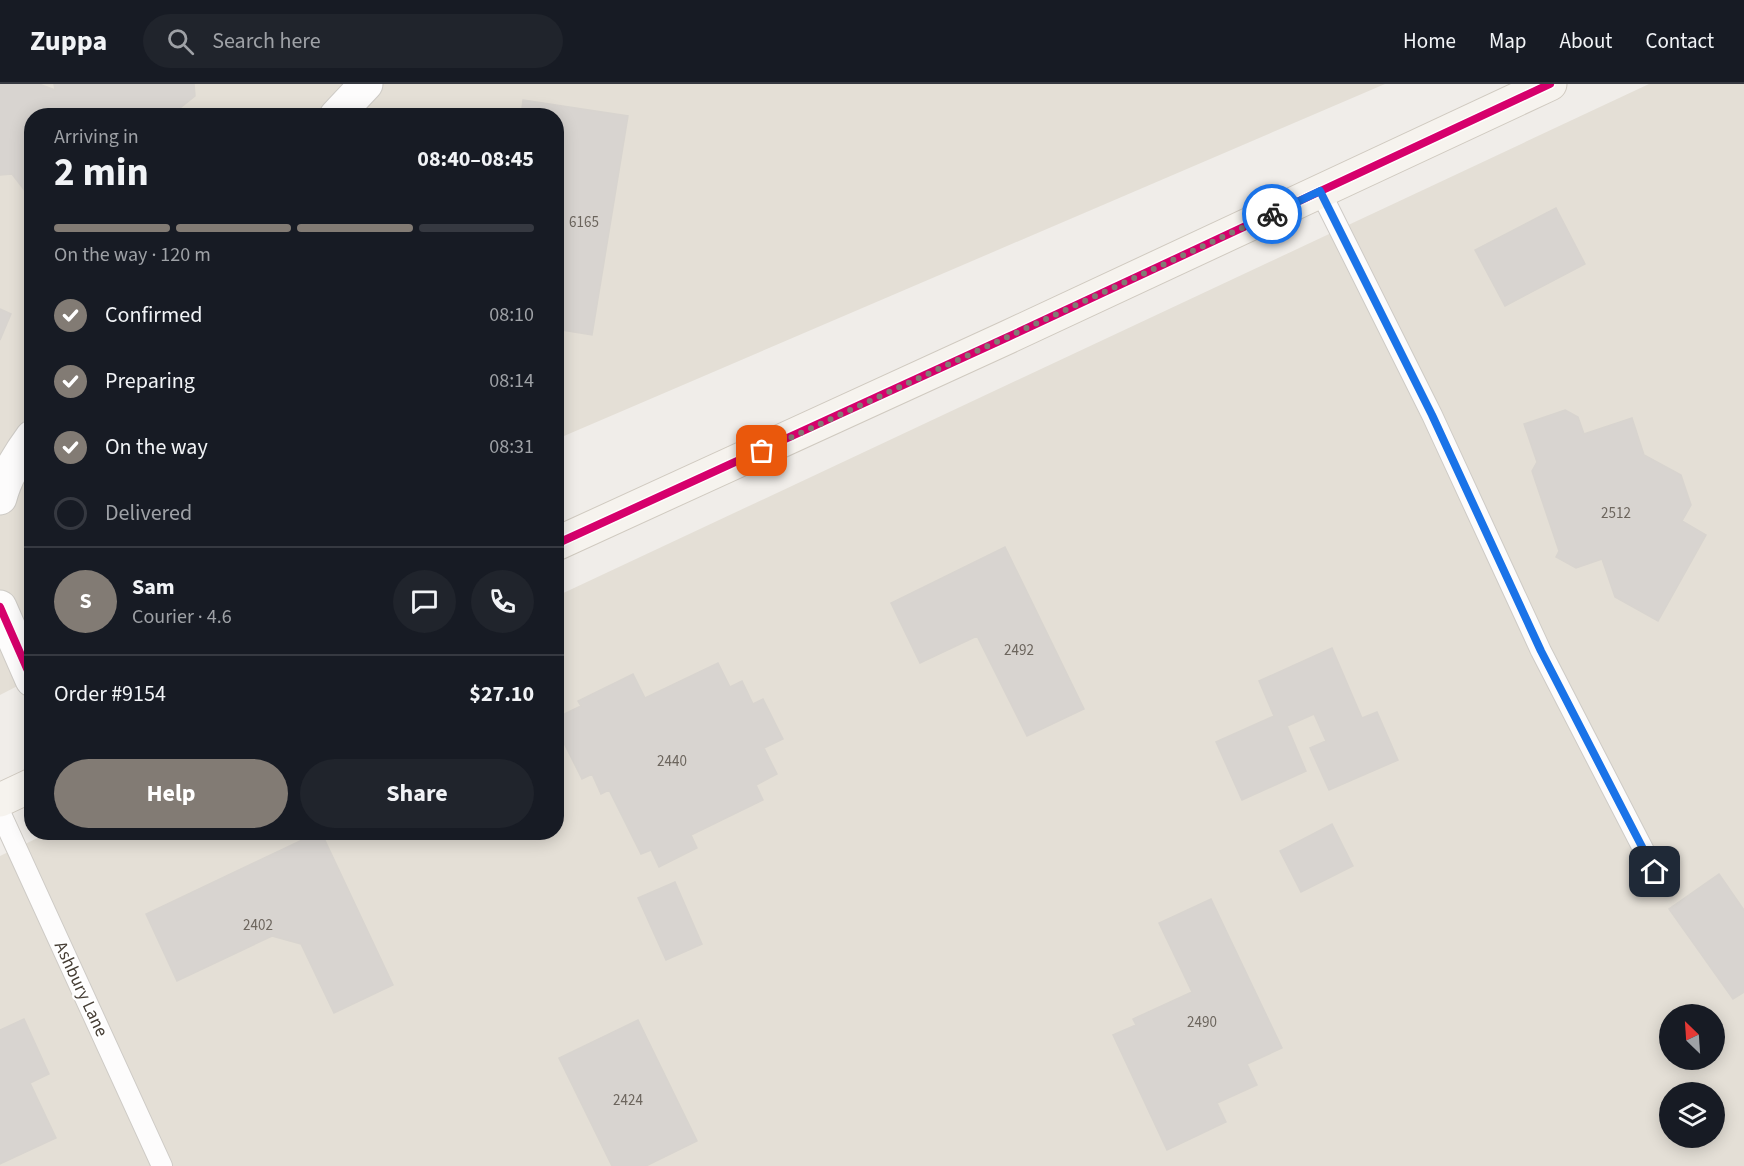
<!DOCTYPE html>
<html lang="en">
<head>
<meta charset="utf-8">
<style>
	:root { --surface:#171b24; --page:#20242c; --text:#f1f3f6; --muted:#9ea1a6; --line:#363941; --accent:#827b74 }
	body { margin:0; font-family:"Source Sans 3",sans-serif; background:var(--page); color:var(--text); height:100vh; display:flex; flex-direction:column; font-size:22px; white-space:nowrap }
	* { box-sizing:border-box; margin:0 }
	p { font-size:20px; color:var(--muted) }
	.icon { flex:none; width:33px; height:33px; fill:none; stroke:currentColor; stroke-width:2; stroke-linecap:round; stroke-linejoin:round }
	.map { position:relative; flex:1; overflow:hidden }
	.details { position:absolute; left:24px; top:24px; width:540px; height:732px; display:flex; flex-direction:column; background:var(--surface); border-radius:24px; box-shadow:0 3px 15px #0003 }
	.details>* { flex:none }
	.needle { width:39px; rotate:335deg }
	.buttons { position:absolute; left:1659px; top:920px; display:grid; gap:12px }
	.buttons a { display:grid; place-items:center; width:66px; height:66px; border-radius:50%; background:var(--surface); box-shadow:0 3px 15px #0003; font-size:30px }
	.pin { position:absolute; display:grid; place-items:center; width:51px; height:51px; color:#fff; margin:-26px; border-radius:12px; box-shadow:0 3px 9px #0006 }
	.courier { position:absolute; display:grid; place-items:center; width:60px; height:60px; margin:-30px; border:4px solid #1a73e8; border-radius:50%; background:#fff; color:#222; box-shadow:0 2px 8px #0007 }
	.headline em { font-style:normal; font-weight:700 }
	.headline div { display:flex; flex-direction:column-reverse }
	.headline { display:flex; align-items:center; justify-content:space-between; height:102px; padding:0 30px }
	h1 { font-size:39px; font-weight:700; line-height:45px }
	.bar { display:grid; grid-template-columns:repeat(4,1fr); gap:9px 6px; align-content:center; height:72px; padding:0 30px }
	.bar i { height:8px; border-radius:4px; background:var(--line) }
	.bar .active { background:var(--accent) }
	.bar p { grid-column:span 4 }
	.line { display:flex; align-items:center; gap:15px; padding:0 30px; border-top:2px solid var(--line) }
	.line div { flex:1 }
	.round { display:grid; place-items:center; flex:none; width:63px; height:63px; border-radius:32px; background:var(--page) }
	ol { padding:0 30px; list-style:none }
	li { display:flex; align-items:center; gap:18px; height:66px }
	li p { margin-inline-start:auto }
	li .icon { padding:6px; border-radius:50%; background:var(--accent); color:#fff; stroke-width:4 }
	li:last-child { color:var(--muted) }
	li i { width:33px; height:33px; border:3px solid var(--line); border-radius:50% }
	.action { display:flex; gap:12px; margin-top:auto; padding:12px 30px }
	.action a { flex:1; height:69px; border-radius:36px; background:var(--accent); color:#fff; font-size:24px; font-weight:700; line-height:69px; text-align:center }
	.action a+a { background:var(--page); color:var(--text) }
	header { display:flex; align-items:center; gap:36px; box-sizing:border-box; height:84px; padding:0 30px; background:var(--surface); border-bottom:2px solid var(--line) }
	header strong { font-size:28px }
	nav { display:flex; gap:33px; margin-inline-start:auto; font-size:21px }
	.search { width:420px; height:54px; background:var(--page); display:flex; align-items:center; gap:15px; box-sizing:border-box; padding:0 21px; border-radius:33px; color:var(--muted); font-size:22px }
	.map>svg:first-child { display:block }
	.residential { fill:#e4dfd6; fill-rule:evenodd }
	.building { fill:#d8d4d0; stroke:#d8d4cf; stroke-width:1.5 }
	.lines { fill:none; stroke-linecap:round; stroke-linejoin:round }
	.lane-casing { stroke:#cecbc6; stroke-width:22 }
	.street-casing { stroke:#cecbc6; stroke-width:35 }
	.secondary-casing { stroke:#d0cac0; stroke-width:35 }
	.lane { stroke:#fdfcfc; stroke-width:20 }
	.street { stroke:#fdfcfc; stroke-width:33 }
	.secondary { stroke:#f6f3ee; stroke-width:33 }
	.cycleway-casing { stroke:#fff; stroke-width:11 }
	.cycleway { stroke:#d6006c; stroke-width:8 }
	.done { stroke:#827b74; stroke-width:6; stroke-dasharray:0 10.8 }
	.route { stroke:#1a73e8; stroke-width:8 }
	.labels { text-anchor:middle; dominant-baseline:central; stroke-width:4.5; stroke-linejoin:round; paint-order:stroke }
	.number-label { font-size:15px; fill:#6c655d }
	.street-label { font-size:18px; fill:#463e35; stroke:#fff }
</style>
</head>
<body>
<header>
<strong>Zuppa</strong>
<div class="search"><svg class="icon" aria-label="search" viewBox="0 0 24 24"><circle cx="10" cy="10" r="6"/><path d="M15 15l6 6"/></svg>Search here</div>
<nav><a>Home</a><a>Map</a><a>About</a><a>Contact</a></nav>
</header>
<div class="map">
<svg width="1744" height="1082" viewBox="0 0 1744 1082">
	<rect width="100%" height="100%" fill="#f0ede9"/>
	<path class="residential" d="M0,0h1385l-828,355 -1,-323h-524l-1,563 -31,16z
		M1649,0h95v1082h-1744v-310l50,-24h506l1,-236zM1670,930h44v45h-44zM1670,1008h44v45h-44z"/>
	<path class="building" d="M0,0h39l16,6 -1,-6h140l1,12 -25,20h-138v81l-3,-1 -17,-22 -12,1z
		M523,16l105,16 -36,219 -36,-6v-213h-35z
		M1556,124l29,56 -80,42 -30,-56z
		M0,225l11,5 -11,26z
		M1565,326l13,7 6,17 48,-16 12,37 37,20 10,30 -9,16 24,14 -48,86 -43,-24 -13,-38 -26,9 -20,-11 3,-6 -27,-80 5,-9 -13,-38z
		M1005,463l79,162 -57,27 -50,-100 -57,27 -29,-60z
		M1332,564l30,70 15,-6 21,48 -69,30 -19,-42 16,-7 -12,-27 -27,12 19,45 -64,29 -26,-58 58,-26 -15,-35z
		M718,579l12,24 12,-6 11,23 10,-5 20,40 -19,9 13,26 -21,11 7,15 -72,35 6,13 -38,19 -8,-17 -10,4 -32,-64 -8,4 -9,-20 -10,5 -26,-52v-9l25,-12 -3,-5 55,-27 12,24z
		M1332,740l21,42 -52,26 -21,-41z
		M319,748h2l72,153 -59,28 -33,-69 -29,-8 -95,45 -31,-67z
		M1719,790l25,36v82l-11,7 -64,-90z
		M675,798l27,62 -36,16 -28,-62z
		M1211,815l71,149 -35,16 10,21 -40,18 9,19 -59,28 -54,-115 23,-10 -3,-6 59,-27 -33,-69z
		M24,935l25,55 -19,9 26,55 -56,26v-134z
		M638,936l59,121 -51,25h-34l-53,-108z"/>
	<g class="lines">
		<g class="lane-casing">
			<path id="lane" d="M1320,107l112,224 109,236 114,221
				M0,728l162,354"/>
		</g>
		<g class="street-casing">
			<path id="street" d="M336,32l30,-32
				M0,414c6,-23 18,-42 32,-61
				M0,523l32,73"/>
		</g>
		<g class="secondary-casing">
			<path id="secondary" d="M556,460l452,-207 542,-253
				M0,716l32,-15"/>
		</g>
		<use href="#lane" class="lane"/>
		<use href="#street" class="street"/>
		<use href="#secondary" class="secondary"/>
		<g class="cycleway-casing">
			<path id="cycleway" d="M556,460l452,-207 542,-253
				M0,523l32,73"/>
		</g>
		<use href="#cycleway" class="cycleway"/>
	</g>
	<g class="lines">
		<path class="done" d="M762,367l510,-237"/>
		<path class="route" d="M1272,130l48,-23 112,224 109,236 114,221"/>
	</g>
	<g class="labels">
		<g class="number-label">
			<text x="584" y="138">6165</text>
			<text x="1616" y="429">2512</text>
			<text x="1019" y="566">2492</text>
			<text x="672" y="677">2440</text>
			<text x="258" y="841">2402</text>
			<text x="1202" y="938">2490</text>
			<text x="628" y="1016">2424</text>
		</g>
		<g class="street-label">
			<text transform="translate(81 905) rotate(65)">Ashbury Lane</text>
		</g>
	</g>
</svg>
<div class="buttons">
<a><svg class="needle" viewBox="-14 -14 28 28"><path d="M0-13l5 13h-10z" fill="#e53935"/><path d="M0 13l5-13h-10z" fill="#9ea1a6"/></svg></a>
<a><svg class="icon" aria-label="layers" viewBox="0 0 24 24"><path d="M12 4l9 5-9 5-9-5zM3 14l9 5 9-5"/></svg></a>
</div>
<div class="pin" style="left:762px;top:367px;background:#ea580c"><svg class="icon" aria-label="bag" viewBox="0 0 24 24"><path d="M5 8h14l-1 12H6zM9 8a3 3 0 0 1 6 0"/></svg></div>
<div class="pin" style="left:1655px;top:788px;background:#1f2937"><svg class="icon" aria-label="home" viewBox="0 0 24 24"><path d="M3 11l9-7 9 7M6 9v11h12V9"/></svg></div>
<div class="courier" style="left:1272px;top:130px"><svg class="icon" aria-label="bike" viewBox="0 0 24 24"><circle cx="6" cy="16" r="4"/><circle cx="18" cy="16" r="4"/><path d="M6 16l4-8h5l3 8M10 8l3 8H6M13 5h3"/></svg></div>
<section class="details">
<div class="headline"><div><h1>2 min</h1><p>Arriving in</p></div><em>08:40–08:45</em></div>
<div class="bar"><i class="active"></i><i class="active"></i><i class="active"></i><i></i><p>On the way · 120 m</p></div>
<ol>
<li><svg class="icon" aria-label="check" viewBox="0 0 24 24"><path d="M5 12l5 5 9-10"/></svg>Confirmed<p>08:10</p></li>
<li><svg class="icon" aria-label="check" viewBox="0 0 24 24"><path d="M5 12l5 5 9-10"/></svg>Preparing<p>08:14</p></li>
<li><svg class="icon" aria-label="check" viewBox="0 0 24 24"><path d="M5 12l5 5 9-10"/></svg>On the way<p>08:31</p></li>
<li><i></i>Delivered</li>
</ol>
<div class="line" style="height:108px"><b class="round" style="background:var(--accent);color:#fff">S</b><div><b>Sam</b><p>Courier · 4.6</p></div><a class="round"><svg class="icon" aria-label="chat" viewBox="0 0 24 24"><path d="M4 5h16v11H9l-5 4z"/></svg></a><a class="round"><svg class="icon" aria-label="phone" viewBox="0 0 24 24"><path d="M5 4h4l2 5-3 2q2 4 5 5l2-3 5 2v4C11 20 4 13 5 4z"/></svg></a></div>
<div class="line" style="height:78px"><div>Order #9154</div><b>$27.10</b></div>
<div class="action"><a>Help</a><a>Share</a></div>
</section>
</div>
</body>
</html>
